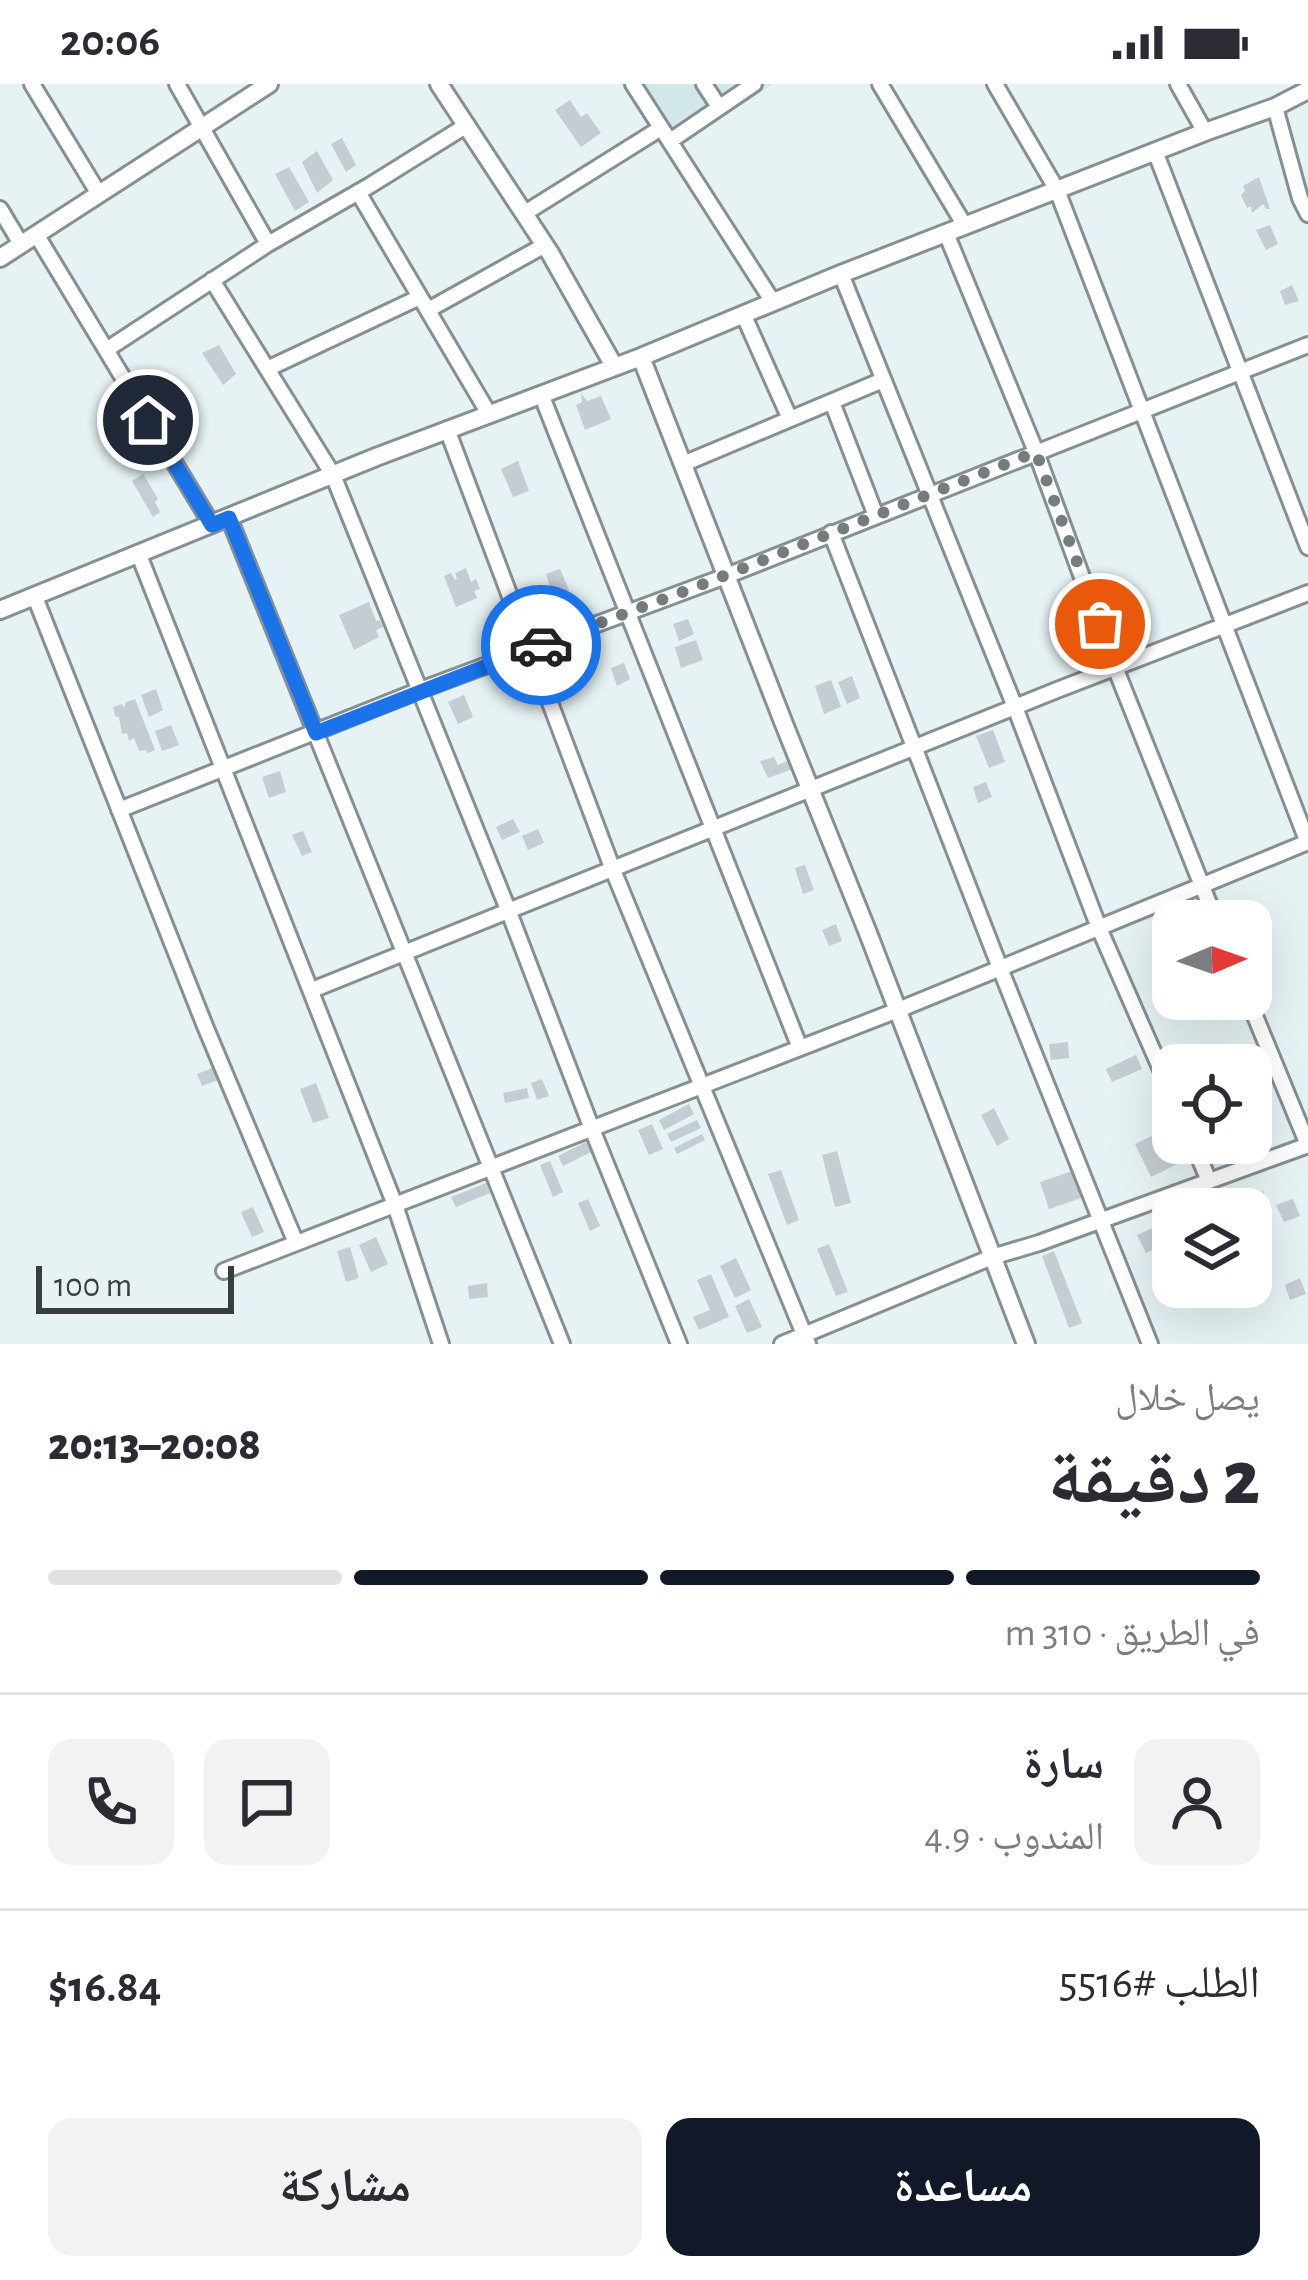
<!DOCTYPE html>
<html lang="ar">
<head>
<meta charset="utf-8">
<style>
	:root { --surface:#fff; --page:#f2f2f3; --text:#2b2b33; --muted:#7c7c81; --line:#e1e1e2; --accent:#111827 }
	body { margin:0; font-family:"Alegreya Sans","Noto Naskh Arabic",sans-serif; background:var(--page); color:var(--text); direction:rtl; height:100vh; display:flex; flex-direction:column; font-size:45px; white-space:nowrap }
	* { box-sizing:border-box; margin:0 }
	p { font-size:39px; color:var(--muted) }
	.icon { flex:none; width:66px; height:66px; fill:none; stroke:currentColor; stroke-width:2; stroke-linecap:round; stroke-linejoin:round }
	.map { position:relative; height:1260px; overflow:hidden; direction:ltr }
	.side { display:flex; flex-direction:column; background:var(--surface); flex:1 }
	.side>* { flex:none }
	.needle { width:78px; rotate:88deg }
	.buttons { position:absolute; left:1152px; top:816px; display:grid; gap:24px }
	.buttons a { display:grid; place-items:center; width:120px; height:120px; border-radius:24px; background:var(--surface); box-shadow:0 12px 48px #0002; font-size:60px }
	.scale { position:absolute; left:36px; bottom:30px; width:198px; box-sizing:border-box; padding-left:12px; border:6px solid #383d3e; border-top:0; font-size:33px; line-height:42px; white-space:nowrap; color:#383d3e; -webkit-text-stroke:9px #e6f2f4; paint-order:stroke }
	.pin { position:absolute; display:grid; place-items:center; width:102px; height:102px; color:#fff; margin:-51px; border:6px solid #fff; border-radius:50%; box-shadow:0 3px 12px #0007 }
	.courier { position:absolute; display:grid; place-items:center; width:120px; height:120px; margin:-60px; border:9px solid #1a73e8; border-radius:50%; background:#fff; color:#222; box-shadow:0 3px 15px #0007 }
	.head em { font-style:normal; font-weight:800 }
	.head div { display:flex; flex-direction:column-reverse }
	.head { display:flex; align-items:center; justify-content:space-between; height:204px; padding:0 48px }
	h1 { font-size:78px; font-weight:800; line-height:90px }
	.bar { display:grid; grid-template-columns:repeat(4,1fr); gap:18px 12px; align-content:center; height:144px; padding:0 48px }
	.bar i { height:15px; border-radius:9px; background:var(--line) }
	.bar .on { background:var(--accent) }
	.bar p { grid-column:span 4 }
	.line { display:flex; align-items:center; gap:30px; padding:0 48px; border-top:3px solid var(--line) }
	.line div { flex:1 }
	.round { display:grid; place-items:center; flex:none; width:126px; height:126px; border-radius:24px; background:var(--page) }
	.cta { display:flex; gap:24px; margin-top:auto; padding:24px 48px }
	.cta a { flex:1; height:138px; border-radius:24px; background:var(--accent); color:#fff; font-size:48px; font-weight:800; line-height:138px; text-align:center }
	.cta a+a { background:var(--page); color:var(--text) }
	.status { display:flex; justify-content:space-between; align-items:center; height:84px; padding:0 60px; background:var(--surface); direction:ltr }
	.status svg { height:33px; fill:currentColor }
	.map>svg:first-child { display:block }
	.built { fill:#d1e7ea }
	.building { fill:#c4cdd3 }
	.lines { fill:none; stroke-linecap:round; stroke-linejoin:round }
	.minor-casing { stroke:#859092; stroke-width:20 }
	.tertiary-casing { stroke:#859092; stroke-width:22 }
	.minor { stroke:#fff; stroke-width:14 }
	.tertiary { stroke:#fff; stroke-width:16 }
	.done { stroke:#757c7e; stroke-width:12; stroke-dasharray:0 21.6 }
	.route { stroke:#1a73e8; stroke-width:15 }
</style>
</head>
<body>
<div class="status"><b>20:06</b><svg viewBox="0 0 49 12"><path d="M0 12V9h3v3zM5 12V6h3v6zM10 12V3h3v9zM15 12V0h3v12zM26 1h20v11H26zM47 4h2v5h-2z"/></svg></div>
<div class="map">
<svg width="1308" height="1260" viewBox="0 0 1308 1260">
	<rect width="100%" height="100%" fill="#e6f2f4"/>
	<path class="built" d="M622,0h151l-106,70z"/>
	<path class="building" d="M570,16l11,17 6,-4 14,20 -20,14 -26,-37z
		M342,54l14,27 -10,7 -15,-28z
		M317,67l16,29 -16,13 -15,-31z
		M289,83l20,35 -14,9 -20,-37z
		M1259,93l11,32h-4l-3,-5 -11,9 -1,-7 -4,2 -6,-13 4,-4 -2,-5z
		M1270,141l8,19 -12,6 -10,-20z
		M1292,201l7,16 -14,4 -5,-14z
		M219,261l17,29 -13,11 -21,-32z
		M581,309l6,8 14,-5 10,23 -26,11 -9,-25 6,-3z
		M518,377l11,30 -16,6 -12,-28z
		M143,390l15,25 -3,3 5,10 -7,5 -21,-36z
		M466,484l5,14 5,-3 4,10 -6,2 3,7 -21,9 -12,-31 7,-3 4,7 2,-1 -2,-6z
		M560,485l9,21 -16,6 -7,-22z
		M369,518l7,19 4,-1 3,7 -7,3 3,7 -25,13 -15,-35z
		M688,535l6,15 -15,7 -6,-17z
		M696,556l7,20 -22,8 -6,-21z
		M624,579l6,16 -13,7 -6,-18z
		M852,592l8,22 -13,6 -9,-22z
		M831,596l10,27 -17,7 -9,-28z
		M156,605l7,21 -14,7 -8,-22z
		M464,611l9,22 -15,7 -10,-22z
		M135,615l20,51 -7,3 -2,-3 -7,1 -5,-13 -5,3 -2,-8 -5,1 -3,-17 -4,-1 -2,-9 9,-3 2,4 2,-6z
		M171,641l8,20 -17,6 -7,-20z
		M993,646l12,32 -16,6 -13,-32z
		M774,673l4,8 14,-6 4,9 -28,10 -8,-17z
		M280,687l6,21 -17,6 -7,-21z
		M986,698l6,15 -14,6 -5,-16z
		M513,735l7,13 -18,8 -6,-13z
		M538,745l6,14 -16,7 -6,-14z
		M303,747l9,21 -10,4 -10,-21z
		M805,781l9,25 -11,4 -8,-26z
		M836,840l6,17 -13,5 -7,-16z
		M1068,958l1,16 -18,2 -2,-16z
		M1136,971l6,14 -30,13 -6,-13z
		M217,982l4,13 -19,7 -5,-12z
		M542,995l7,17 -12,4 -6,-17z
		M316,999l13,35 -16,5 -13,-34z
		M527,1004l2,10 -24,5 -2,-10z
		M689,1020l5,10 -30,16 -5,-10z
		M994,1024l15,31 -12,7 -16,-31z
		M697,1036l4,8 -30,14 -4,-8z
		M652,1040l11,25 -14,6 -11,-25z
		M1164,1046l16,33 -29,14 -16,-33z
		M702,1050l3,6 -28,14 -3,-6z
		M586,1058l5,10 -28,14 -5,-10z
		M837,1067l14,52 -16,4 -13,-52z
		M550,1077l13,31 -10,5 -13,-32z
		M781,1086l18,50 -12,5 -19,-51z
		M1072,1087l9,27 -32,11 -9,-27z
		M486,1099l4,10 -34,14 -5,-10z
		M1263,1107l6,16 -18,8 -5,-18z
		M588,1115l12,27 -10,5 -12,-28z
		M1293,1115l7,17 -16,6 -8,-17z
		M253,1123l11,25 -12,5 -11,-25z
		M1163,1139l9,19 -26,11 -9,-18z
		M376,1153l12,27 -17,8 -12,-27z
		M829,1160l19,48 -12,4 -19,-47z
		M350,1163l9,31 -13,4 -9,-31z
		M1169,1163l4,9v18l-10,4 -10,-25z
		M1054,1167l28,72 -13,5 -27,-72z
		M736,1174l15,32 -16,8 -15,-32z
		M711,1190l18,43 -30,13 -6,-13 17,-7 -13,-30z
		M1300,1194l6,16 -16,6 -5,-15z
		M487,1199l1,14 -19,2 -1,-13z
		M749,1215l13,28 -15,6 -12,-27z"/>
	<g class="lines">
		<g class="minor-casing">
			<path id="minor" d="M32,0l67,110
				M177,0l91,160
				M633,0l140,218
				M704,0l15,23
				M880,0l85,142
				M995,0l62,106 251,653
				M1178,0l27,48
				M1275,23l25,91 8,16
				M670,57l84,-57
				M1155,67l153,396
				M358,108l131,222
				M0,125l21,35
				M525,129l136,-85
				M946,149l90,219 79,215 101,254
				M36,150l176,291
				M841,190l174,433 84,221 74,169
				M212,196l121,195 176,437 83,217 87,215
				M428,226l117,-65
				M744,232l46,103
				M106,266l162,-106 101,-58 98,-61
				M267,285l153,-72
				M541,310l259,654
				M832,318l44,114
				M447,345l166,441 195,474
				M683,380l200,-84
				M229,434l333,826
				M831,449l169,435 150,376
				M139,471l256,650 46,139
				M35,513l170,429 91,217
				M119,726l301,-120 306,-114 582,-231
				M312,906l745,-300 251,-97
				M1248,915l60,146
				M1193,1059l16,38
				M224,1187l674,-261 410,-168
				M782,1260l210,-87 47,-14 269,-98"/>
		</g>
		<g class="tertiary-casing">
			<path id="tertiary" d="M439,0l111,169 64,113
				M0,174l269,-174
				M641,273l143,367 84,209 158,411
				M0,526l376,-153 265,-100 200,-83 364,-142 70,-25 33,-17"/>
		</g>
		<use href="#minor" class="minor"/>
		<use href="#tertiary" class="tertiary"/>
	</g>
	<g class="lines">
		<path class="done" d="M541,561l152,-57 343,-136 64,172"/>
		<path class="route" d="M148,336l64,105 17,-7 87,215 225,-88"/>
	</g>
</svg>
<div class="buttons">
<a><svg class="needle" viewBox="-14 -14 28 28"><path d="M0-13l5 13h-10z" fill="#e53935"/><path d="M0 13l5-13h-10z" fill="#7c7c81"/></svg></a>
<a><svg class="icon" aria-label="locate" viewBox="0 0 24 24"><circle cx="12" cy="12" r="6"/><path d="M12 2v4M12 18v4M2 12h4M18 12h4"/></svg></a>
<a><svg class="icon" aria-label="layers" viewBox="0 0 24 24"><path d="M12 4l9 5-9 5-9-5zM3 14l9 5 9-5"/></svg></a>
</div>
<div class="scale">100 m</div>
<div class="pin" style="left:1100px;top:540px;background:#ea580c"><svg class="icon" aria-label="bag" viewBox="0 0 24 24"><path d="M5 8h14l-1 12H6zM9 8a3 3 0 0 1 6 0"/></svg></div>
<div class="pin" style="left:148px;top:336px;background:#1f2937"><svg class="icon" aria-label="home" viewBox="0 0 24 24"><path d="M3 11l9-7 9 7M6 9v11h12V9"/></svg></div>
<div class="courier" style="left:541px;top:561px"><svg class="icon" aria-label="car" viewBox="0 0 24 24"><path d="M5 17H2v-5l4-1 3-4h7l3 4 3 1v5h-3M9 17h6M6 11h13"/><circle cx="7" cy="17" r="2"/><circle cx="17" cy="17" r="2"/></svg></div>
</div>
<section class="side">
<div class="head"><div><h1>2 دقيقة</h1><p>يصل خلال</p></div><em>20:08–20:13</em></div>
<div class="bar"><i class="on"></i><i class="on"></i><i class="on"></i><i></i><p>في الطريق · 310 m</p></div>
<div class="line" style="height:216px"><a class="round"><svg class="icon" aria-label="person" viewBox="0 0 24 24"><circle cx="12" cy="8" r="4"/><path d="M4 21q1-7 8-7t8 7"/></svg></a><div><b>سارة</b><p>المندوب · 4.9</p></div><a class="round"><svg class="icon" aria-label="chat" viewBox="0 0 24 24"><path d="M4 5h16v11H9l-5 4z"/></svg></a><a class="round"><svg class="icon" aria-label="phone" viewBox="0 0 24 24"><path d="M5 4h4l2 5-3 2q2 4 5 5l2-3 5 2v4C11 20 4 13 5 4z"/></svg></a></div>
<div class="line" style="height:156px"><div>الطلب #5516</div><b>$16.84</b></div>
<div class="cta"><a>مساعدة</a><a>مشاركة</a></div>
</section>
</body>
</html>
